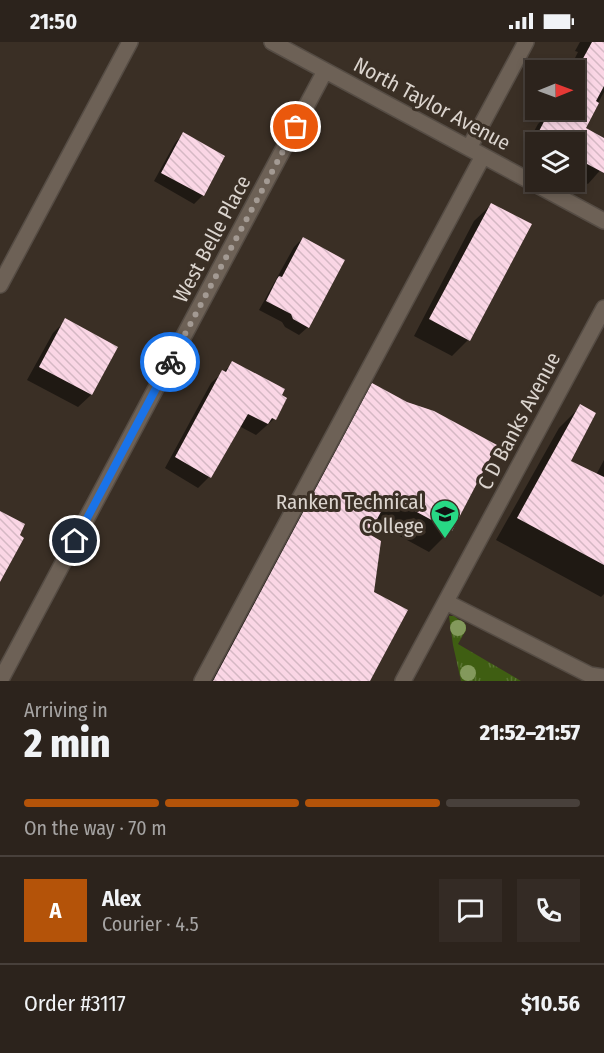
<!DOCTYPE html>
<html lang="en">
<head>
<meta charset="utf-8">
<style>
	:root { --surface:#2c231c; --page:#342b25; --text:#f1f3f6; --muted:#a6a4a3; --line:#48403b; --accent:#b45309 }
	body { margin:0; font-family:"Fira Sans Condensed",sans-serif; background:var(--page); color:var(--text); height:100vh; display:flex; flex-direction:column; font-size:22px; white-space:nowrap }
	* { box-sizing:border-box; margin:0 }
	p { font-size:20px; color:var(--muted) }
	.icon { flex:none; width:33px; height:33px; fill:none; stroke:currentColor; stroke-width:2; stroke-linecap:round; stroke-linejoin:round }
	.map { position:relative; height:639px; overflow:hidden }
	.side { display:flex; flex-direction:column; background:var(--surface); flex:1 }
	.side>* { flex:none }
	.needle { width:39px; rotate:89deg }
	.buttons { position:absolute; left:525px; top:18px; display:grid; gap:12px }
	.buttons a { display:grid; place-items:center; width:60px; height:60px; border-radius:0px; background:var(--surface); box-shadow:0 3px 9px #0003,0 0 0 2px var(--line); font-size:30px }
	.pin { position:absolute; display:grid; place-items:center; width:51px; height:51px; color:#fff; margin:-26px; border:3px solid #fff; border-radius:50%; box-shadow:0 2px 6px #0007 }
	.courier { position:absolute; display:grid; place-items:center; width:60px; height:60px; margin:-30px; border:4px solid #1a73e8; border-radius:50%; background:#fff; color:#222; box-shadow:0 2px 8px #0007 }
	.summary em { font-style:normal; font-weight:800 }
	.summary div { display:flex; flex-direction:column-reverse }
	.summary { display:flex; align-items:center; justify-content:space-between; height:102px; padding:0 24px }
	h1 { font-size:39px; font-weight:800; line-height:45px }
	.bar { display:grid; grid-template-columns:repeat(4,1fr); gap:9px 6px; align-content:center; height:72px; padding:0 24px }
	.bar i { height:8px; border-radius:4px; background:var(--line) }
	.bar .active { background:var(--accent) }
	.bar p { grid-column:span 4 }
	.line { display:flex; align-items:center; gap:15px; padding:0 24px; border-top:2px solid var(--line) }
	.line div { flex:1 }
	.round { display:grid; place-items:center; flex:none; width:63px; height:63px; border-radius:0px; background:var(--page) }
	.status { display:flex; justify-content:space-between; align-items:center; height:42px; padding:0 30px; background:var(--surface); direction:ltr }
	.status svg { height:16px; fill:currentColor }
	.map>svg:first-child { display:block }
	.grass { fill:url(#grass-tufts) }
	.shadow { fill:#0007 }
	.building { fill:url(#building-back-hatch) }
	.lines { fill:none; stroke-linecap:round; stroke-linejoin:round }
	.minor-casing { stroke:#554c44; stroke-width:18 }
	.minor { stroke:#6d6156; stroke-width:15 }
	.tree { fill:#83995c }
	.done { stroke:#a39a93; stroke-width:6; stroke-dasharray:0 10.8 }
	.route { stroke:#1a73e8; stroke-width:8 }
	.labels { text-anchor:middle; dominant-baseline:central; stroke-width:6; stroke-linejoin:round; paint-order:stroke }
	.street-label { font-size:21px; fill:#dbd4ce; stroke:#3a2f25 }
	.poi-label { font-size:21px; fill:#dbd4ce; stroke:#3a2f25; text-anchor:end }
</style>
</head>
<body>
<div class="status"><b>21:50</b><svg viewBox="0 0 49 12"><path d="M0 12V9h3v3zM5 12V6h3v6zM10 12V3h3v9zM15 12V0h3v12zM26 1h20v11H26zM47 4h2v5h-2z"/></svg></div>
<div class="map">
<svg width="604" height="639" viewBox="0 0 604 639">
	<defs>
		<pattern id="grass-tufts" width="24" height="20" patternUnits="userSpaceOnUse" patternTransform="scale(1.5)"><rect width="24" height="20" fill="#3f5e12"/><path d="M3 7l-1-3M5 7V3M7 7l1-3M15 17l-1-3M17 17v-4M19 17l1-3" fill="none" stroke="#5a7433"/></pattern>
		<pattern id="building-back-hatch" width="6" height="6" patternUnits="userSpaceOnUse" patternTransform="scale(1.5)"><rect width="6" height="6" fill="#fad6e5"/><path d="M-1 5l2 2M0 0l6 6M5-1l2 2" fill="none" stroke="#d5b8c4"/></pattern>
	</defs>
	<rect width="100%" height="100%" fill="#3a2f25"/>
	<path class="grass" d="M449,574h5l12,9v5l-8,14 63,37h-60l-8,-36z"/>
	<path class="shadow" d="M580,0h24v50l-20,37 20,10v27l-16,18 -14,-7v-35h-38v14l-12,-6 14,-26 14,-14h22v-40h-2l4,-7 -3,-1 5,-10 -3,-1z
		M183,92l20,61 -9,9 -40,-23 21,-38z
		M491,163l-23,135 -16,16 -38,-20 60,-115z
		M303,196l5,89 -9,8 -14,-8 -3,-5 -23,-12 35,-63z
		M66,278l50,28 -25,47 -13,12 -51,-27 26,-47z
		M233,321l41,56 -18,16 -17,-9 -30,51 -11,11 -33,-20 46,-85z
		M373,343l78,145 -22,22 -55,-30 -7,13 5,58 -3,88h-166l148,-274z
		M581,364l-12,56 27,13 8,-15v134l-3,3 -105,-57 63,-112z"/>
	<path class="building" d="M592,0h12v44l-8,15 3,2 -13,25 18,10v35l-30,-16v-15h-28l-10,-5 14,-27h24v-35z
		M183,90l42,24 -21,40 -43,-23z
		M491,161l41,21 -62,117 -41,-22z
		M303,195l42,23 -36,68 -16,-9 -2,-5 -25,-13 11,-22 2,-3 3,1z
		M65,276l53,29 -26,48 -53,-28z
		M232,319l53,28 -3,6 5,3 -11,22 -4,-2 -4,6 -20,-10 -37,64 -36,-21 47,-87 4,2z
		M372,341l35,19 27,9 63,34 -45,86 -63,-34 -20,37 12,7 -7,51 34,18 -38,71h-157z
		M580,362l16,9 -25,48 33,16v88l-87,-47z
		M0,469l25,13 -5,11 4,3 -24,44z"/>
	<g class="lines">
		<g class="minor-casing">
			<path id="minor" d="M272,0l332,179
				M469,106l57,-106
				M0,243l130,-243
				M446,560l144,73 14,2
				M0,639l325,-610
				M202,639l281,-525
				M403,639l201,-373"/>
		</g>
		<use href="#minor" class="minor"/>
	</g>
	<g class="tree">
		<circle cx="458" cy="586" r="8"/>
		<circle cx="468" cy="631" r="8"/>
	</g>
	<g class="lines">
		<path class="done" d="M170,320l126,-235"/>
		<path class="route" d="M75,499l95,-179"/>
	</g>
	<defs>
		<g id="university-pin" transform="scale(1.5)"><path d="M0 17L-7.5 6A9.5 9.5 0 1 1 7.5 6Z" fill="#28d885" stroke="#3a2f25"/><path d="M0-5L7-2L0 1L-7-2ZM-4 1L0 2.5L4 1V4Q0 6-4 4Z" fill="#111"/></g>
	</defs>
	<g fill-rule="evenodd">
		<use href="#university-pin" x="445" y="472"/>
	</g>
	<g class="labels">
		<g class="street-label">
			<text transform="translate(432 62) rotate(28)">North Taylor Avenue</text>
			<text transform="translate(212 197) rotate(-62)">West Belle Place</text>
			<text transform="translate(519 379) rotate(-62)">C D Banks Avenue</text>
		</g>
		<g class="poi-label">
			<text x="424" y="460">Ranken Technical<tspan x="424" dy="24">College</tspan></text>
		</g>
	</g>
</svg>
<div class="buttons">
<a><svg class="needle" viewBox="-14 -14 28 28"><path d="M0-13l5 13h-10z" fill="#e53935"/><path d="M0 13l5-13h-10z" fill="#a6a4a3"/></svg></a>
<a><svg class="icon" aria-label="layers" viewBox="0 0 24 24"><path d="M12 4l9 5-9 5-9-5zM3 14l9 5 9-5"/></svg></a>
</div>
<div class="pin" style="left:296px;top:85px;background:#ea580c"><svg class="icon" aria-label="bag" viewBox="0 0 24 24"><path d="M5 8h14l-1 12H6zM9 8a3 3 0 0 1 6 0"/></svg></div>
<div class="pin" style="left:75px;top:499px;background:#1f2937"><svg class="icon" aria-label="home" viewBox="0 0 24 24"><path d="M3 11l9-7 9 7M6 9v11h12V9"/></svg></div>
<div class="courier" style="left:170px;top:320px"><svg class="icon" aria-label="bike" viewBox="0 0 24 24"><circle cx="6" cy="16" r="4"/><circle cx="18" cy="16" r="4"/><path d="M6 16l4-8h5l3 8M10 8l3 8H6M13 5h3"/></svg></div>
</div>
<section class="side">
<div class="summary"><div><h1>2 min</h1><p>Arriving in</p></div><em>21:52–21:57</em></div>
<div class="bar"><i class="active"></i><i class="active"></i><i class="active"></i><i></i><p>On the way · 70 m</p></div>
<div class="line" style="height:108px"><b class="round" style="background:var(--accent);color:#fff">A</b><div><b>Alex</b><p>Courier · 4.5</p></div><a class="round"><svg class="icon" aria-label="chat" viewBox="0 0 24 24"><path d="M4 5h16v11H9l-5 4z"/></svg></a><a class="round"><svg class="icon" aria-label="phone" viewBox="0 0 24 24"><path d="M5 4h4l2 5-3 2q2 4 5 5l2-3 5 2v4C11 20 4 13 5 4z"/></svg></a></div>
<div class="line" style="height:78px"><div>Order #3117</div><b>$10.56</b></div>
</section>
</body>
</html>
